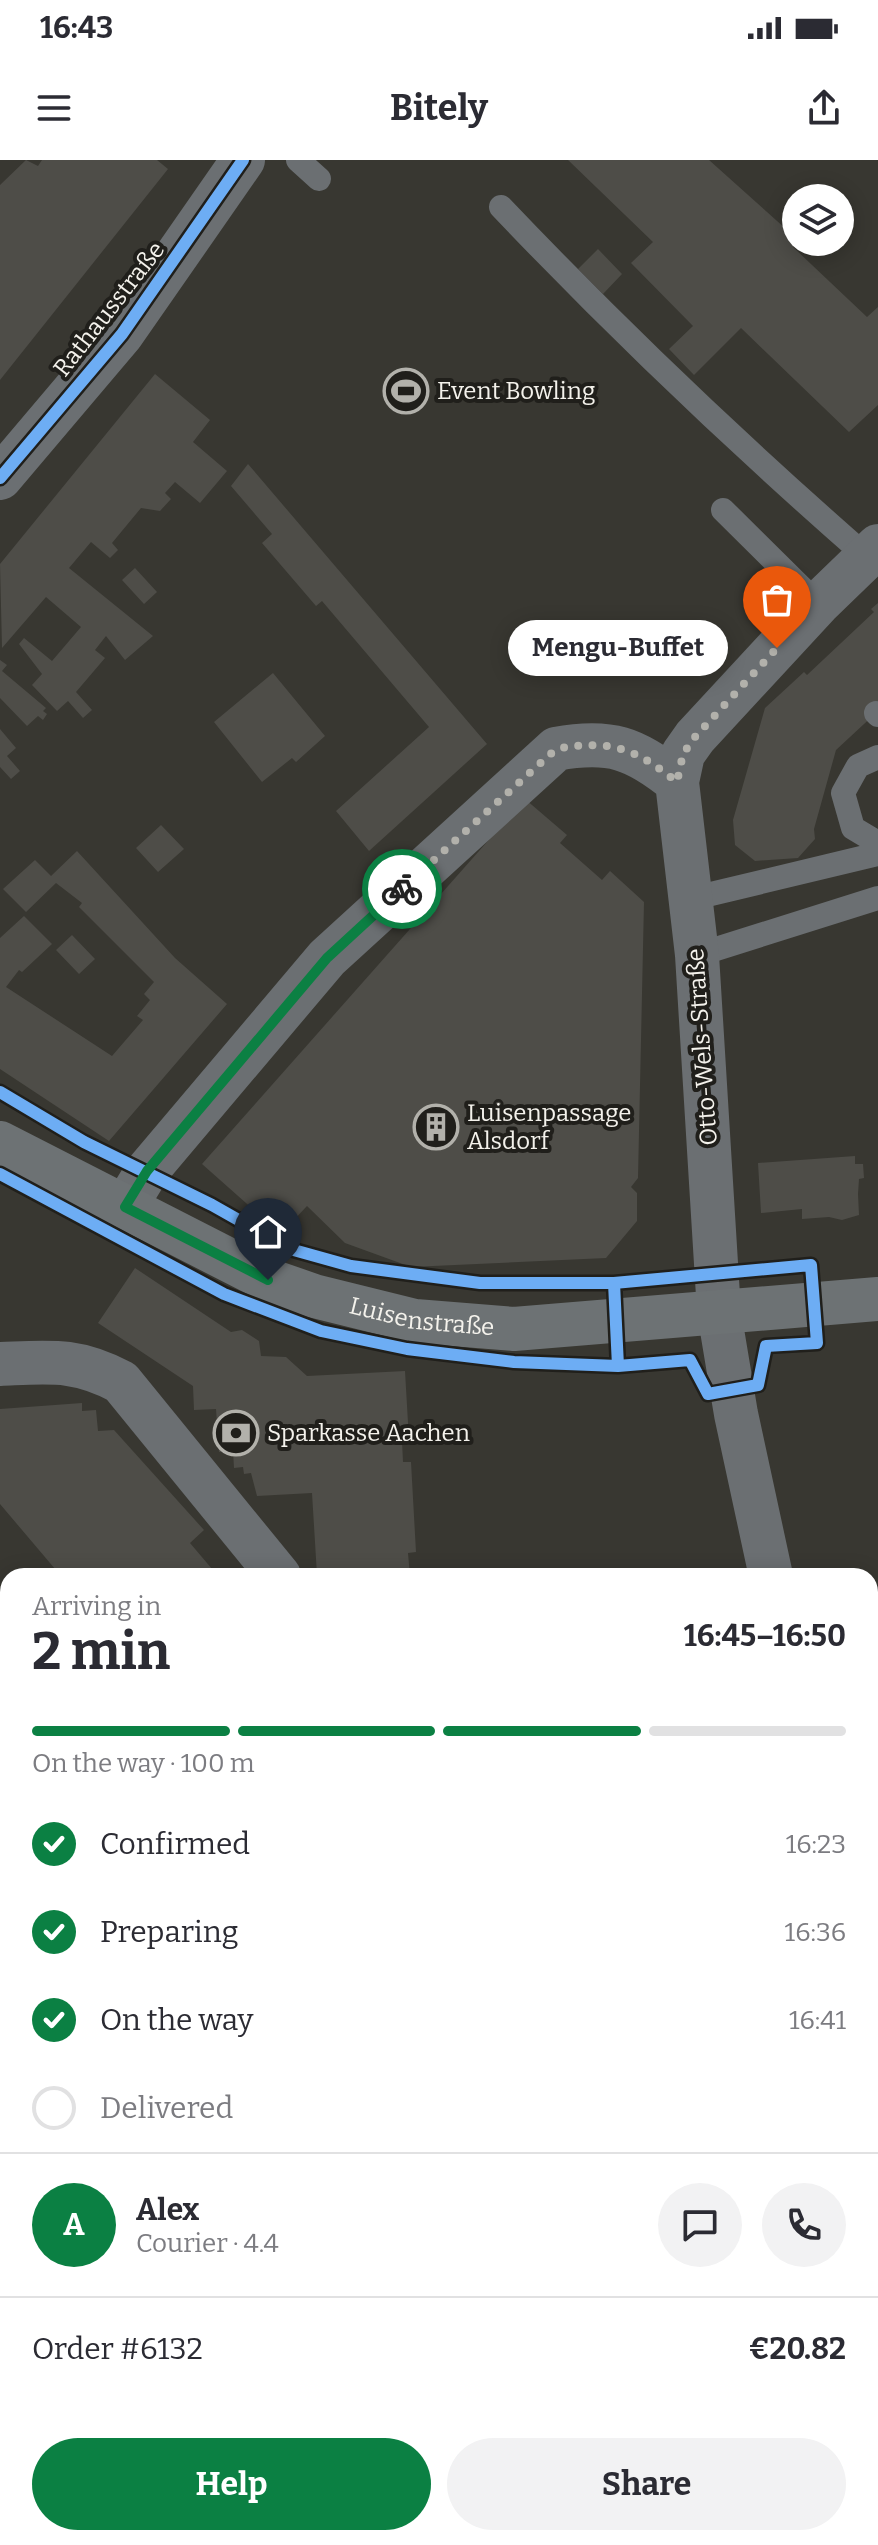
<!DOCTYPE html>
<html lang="en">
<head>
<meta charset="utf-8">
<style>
	:root { --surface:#fff; --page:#f2f2f3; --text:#2b2b33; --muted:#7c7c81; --line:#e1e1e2; --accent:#0b8043 }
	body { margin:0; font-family:Bitter,serif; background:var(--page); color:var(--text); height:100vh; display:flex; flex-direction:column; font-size:30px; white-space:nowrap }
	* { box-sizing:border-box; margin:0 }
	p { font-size:26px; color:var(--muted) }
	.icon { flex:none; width:44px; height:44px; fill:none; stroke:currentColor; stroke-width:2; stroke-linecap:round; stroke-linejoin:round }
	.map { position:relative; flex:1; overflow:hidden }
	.drawer { position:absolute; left:0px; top:1408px; width:878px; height:978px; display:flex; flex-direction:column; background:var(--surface); border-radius:24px 24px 0 0; box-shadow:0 4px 20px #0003 }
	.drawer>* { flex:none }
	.buttons { position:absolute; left:782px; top:24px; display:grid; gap:16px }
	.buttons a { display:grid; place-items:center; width:72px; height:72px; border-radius:50%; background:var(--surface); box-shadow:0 4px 20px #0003; font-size:40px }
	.pin { position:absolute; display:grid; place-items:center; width:68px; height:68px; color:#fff; margin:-82px -34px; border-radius:50% 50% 50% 0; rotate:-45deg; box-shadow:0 0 8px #0007 }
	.pin .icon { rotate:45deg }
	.courier { position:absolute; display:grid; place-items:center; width:80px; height:80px; margin:-40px; border:6px solid #0b8043; border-radius:50%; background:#fff; color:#222; box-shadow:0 2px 10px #0007 }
	.bubble { position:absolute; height:56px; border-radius:28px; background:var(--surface); box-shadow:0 4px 20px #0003; font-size:26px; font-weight:700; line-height:56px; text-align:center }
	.headline em { font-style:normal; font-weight:700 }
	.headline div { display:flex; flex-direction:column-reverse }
	.headline { display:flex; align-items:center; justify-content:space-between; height:136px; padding:0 32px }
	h1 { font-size:52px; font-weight:700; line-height:60px }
	.bar { display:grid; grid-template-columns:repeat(4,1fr); gap:12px 8px; align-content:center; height:96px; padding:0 32px }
	.bar i { height:10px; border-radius:6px; background:var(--line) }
	.bar .selected { background:var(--accent) }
	.bar p { grid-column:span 4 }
	.line { display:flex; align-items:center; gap:20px; padding:0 32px; border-top:2px solid var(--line) }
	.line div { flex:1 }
	.round { display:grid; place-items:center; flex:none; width:84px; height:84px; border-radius:42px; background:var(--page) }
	ol { padding:0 32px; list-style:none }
	li { display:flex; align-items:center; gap:24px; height:88px }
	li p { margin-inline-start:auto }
	li .icon { padding:8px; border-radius:50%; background:var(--accent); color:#fff; stroke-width:4 }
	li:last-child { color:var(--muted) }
	li i { width:44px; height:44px; border:4px solid var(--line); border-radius:50% }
	.cta { display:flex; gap:16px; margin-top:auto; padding:16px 32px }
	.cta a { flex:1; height:92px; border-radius:48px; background:var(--accent); color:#fff; font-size:32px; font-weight:700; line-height:92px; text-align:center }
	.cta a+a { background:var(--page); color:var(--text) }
	.status { display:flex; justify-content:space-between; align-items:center; height:56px; padding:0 40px; background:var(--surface); direction:ltr }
	.status svg { height:22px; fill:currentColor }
	header { display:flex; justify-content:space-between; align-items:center; height:104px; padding:0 32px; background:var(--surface); font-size:36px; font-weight:700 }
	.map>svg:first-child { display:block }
	.built { fill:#423f30 }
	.building { fill:#4e4d48 }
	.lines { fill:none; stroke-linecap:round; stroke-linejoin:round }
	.service { stroke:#6b6f72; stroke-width:24 }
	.minor { stroke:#6b6f72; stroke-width:44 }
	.secondary { stroke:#6d7274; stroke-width:44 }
	.cycleway-casing { stroke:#201f1b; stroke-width:17 }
	.cycleway { stroke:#6dadf4; stroke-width:12 }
	.done { stroke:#b2b1ab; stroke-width:8; stroke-dasharray:0 14.4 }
	.route { stroke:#0b8043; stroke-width:10 }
	.labels { text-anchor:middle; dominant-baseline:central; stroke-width:8; stroke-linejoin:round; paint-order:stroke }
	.street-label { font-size:24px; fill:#f4f2ec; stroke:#201f1b }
	.poi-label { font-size:24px; fill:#f4f2ec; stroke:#201f1b; text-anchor:start }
</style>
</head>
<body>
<div class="status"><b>16:43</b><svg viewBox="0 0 49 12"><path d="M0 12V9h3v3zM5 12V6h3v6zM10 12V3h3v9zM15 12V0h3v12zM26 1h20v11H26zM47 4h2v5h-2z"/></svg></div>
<header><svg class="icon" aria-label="menu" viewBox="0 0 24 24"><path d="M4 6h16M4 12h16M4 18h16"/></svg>Bitely<svg class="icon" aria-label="share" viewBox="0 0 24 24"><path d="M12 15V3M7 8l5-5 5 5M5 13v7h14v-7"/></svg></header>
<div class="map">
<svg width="878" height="2385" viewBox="0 0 878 2385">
	<rect width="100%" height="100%" fill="#383731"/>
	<path class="built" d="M870,1748l8,24v179l-8,2z"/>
	<path class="building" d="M26,0l12,6 4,-6h115l11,9 -168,211v-195z
		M568,0h141l87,78 -3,9 74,70 11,-10v98l-29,27 -108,-104 -47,47 -25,-26 24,-23 -62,-63 22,-21z
		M598,89l24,25 -19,20 -25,-25z
		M155,214l55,46 -17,22 34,29 -27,32 -25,-21 -10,11 6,6 -11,12 -19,-3 -29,35 6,7 -8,8 -19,-16 -22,26 84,68 -28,24 -19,-24 -11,14 10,8 -29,34 16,18 -9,8 -15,-17 -11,10 -25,-26 10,-11 -23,-30 5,-6 28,23 29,-34 -35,-30 -44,51 -2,-84z
		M248,304l239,280 -118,107 -33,-40 93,-84 -107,-126 -6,5 -54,-63 10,-9 -41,-48z
		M135,408l22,24 -13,12 -22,-24z
		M878,443v108l-42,39 -22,79 1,10 -17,19 -43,3 -20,-16 -2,-25 32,-112 39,-36 3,3 67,-63 -3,-3z
		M0,500l7,5 -5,6 44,37 -3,3 4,3 -4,6 -5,-4 -11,10 -27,-28z
		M273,513l52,63 -29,26 -4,-4 -30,24 -48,-60z
		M0,569l16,19 -9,8 13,15 -9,8 -11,-12z
		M525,639l42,36 -7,8 42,37 8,-9 34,31 -6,276 -7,9 6,6v28l-31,37 -195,9 -66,-24 -38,-37 -15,16 -37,-11 -53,-47z
		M161,665l23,24 -26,23 -22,-24z
		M77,691l98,107 52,46 -118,137 -109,-72v-131l24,-22 28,28 -30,28 -3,-2 -13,17 106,69 31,-36 -6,-4 13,-16 -6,-6 10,-12 -75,-75 3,-4 -26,-20 -30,29 -23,-23 32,-29 16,16z
		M72,775l23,24 -16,15 -23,-24z
		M855,996v8h8l1,14 -5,1 -1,15 1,21 -17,5 -13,-3 -27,2v-10l-41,4 -3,-50z
		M135,1108l96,64 11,-2 17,11 2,15 25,1 21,19 98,-5 4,69 -7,1 1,21h8l5,90 -8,1 2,23 -93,-1 -5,-82 -55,3 -6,-23 -7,1 -1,-7 -9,1 -1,-17 -14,1 -3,-43 -22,1 -1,-24 -95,-63z
		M82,1243v8l14,-1 2,21 16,-1 90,100 -14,13 28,33h-157l-61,-72v-95z
		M5,1748l3,102 -8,6v-103z
		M870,1791l8,21v6l-6,2 6,14v95l-8,3z
		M8,1974v69l-8,6v-70z
		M8,2074v26l-8,-12v-8z
		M8,2143v67l-8,4v-68z
		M878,2277v59l-8,2v-59z
		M309,2378h90l3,7h-90z
		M455,2378h83l3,7h-83z
		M583,2378h64l3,7h-64z"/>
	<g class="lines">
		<path class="service" d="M298,0l21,19
			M501,47c117,123 239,239 366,350
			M723,350l95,94
			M876,553l2,2
			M878,597l-20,9 -15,27 10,35 25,15
			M690,739l188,-45
			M697,795l181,-57"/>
		<path class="minor" d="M0,318l122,-144 121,-174
			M125,1047l22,-36 180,-213 229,-209c54,-10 79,-1 121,33
			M0,1204c50,-2 76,-6 121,18l158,194
			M771,1416l-35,-162 -17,-102 -22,-357 -20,-173 6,-28 12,-17 123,-133 60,-58
			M0,1943l8,-5
			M731,2378l2,7"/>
		<path class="secondary" id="s1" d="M0,983l268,137 46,16 101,25 99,8 364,-30"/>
		<g class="cycleway-casing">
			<path id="cycleway" d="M0,318l122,-144 121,-174
				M0,932l84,50 128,63 78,44 61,17 129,17h134
				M0,1014l224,120 97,37 86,18 107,13 104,4
				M811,1105l6,78 -51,3 -8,39 -50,9 -18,-34 -72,6 -4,-83z"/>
		</g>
		<use href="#cycleway" class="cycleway"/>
	</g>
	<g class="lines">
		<path class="done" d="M402,729l154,-140c54,-10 79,-1 121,33l6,-28 12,-17 82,-89"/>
		<path class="route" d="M268,1120l-143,-73 22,-36 180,-213 75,-69"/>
	</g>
	<defs>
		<g id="stadium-ring" transform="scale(2.3)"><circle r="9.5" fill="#201f1b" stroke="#b2b1ab" stroke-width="1.5"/><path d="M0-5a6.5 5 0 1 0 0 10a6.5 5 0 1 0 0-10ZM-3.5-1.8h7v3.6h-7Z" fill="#b2b1ab"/></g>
		<g id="building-ring" transform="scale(2.3)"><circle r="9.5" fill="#201f1b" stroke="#b2b1ab" stroke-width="1.5"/><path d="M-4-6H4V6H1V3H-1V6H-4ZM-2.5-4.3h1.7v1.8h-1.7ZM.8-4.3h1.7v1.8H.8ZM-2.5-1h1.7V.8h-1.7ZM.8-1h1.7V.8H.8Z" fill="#b2b1ab"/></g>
		<g id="bank-ring" transform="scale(2.3)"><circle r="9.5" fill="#201f1b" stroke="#b2b1ab" stroke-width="1.5"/><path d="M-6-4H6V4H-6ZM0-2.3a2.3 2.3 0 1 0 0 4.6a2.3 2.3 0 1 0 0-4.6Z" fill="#b2b1ab"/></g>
	</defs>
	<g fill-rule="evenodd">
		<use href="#stadium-ring" x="406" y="231"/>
		<use href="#building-ring" x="436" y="967"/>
		<use href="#bank-ring" x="236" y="1273"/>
	</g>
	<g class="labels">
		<g class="street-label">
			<text transform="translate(109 149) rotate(-52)">Rathausstraße</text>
			<text transform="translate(702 887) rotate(-94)">Otto-Wels-Straße</text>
			<text stroke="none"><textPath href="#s1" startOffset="460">Luisenstraße</textPath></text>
		</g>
		<g class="poi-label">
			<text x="437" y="231">Event Bowling</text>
			<text x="467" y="953">Luisenpassage<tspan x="467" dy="28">Alsdorf</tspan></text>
			<text x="267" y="1273">Sparkasse Aachen</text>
		</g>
	</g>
</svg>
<div class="buttons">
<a><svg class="icon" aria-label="layers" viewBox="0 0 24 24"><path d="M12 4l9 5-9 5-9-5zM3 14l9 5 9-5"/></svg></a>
</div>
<div class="pin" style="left:777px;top:488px;background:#ea580c"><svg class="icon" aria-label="bag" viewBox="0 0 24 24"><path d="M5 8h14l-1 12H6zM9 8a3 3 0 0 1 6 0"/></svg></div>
<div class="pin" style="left:268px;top:1120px;background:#1f2937"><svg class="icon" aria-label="home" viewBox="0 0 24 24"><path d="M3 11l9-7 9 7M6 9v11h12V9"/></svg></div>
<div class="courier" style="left:402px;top:729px"><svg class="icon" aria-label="bike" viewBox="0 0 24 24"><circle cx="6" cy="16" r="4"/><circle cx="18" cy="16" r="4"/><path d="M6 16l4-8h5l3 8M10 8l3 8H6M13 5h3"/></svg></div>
<div class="bubble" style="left:508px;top:460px;width:220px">Mengu-Buffet</div>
<section class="drawer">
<div class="headline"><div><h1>2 min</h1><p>Arriving in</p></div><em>16:45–16:50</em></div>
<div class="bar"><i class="selected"></i><i class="selected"></i><i class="selected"></i><i></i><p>On the way · 100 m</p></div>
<ol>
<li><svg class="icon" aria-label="check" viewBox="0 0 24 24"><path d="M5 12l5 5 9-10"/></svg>Confirmed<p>16:23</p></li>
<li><svg class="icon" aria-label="check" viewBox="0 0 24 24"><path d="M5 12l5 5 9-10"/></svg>Preparing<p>16:36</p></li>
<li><svg class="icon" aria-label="check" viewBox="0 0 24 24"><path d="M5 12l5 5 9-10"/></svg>On the way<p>16:41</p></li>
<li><i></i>Delivered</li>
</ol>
<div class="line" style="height:144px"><b class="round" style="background:var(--accent);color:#fff">A</b><div><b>Alex</b><p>Courier · 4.4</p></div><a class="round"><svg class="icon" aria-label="chat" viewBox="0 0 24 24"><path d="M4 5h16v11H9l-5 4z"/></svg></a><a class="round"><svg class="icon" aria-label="phone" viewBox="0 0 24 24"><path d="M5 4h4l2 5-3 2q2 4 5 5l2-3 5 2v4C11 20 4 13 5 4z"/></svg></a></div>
<div class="line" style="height:104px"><div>Order #6132</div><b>€20.82</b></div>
<div class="cta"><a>Help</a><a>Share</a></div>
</section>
</div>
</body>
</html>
